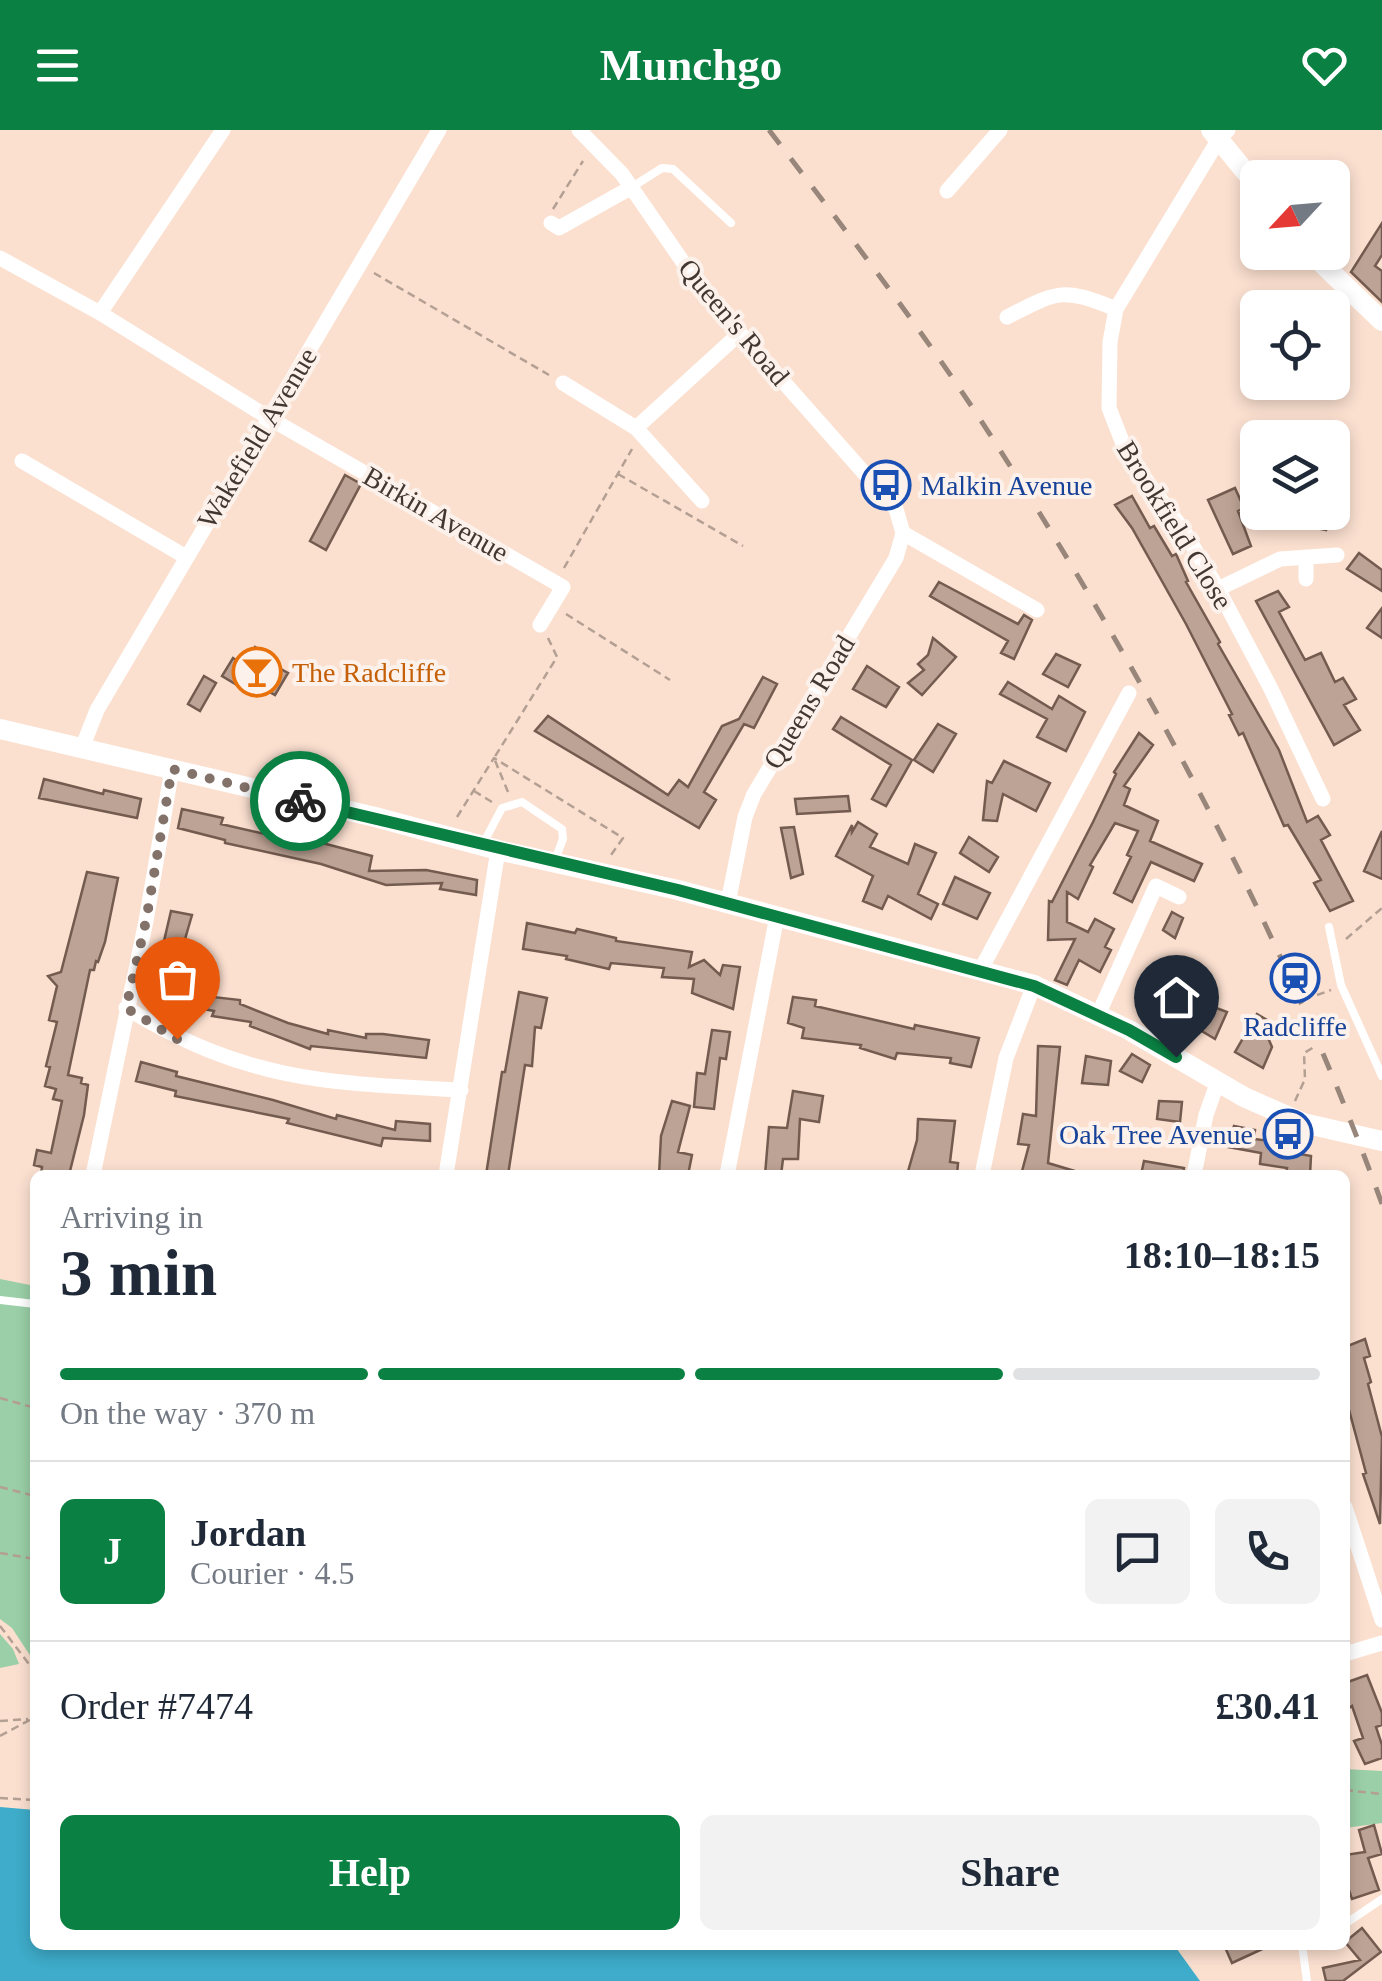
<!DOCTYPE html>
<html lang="en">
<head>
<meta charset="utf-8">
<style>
	:root { --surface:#fff; --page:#f2f2f3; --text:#1f2937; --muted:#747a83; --line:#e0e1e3; --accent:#0b8043 }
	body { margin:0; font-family:Georgia,serif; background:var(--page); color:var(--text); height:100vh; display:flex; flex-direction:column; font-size:38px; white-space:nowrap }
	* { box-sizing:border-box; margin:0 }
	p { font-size:32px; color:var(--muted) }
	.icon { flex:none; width:55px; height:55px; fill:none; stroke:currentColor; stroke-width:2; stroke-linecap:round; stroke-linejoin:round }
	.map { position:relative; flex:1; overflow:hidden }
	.side { position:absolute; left:30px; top:1040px; width:1320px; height:780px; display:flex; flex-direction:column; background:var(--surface); border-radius:15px; box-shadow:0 5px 15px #0003 }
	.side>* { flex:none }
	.needle { width:65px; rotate:244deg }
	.fabs { position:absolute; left:1240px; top:30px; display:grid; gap:20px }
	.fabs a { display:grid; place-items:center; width:110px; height:110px; border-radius:15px; background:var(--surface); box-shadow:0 5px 15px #0003; font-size:50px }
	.pin { position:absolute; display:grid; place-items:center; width:85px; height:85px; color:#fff; margin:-102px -42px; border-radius:50% 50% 50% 0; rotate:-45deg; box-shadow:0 0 10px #0007 }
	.pin .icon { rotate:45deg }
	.courier { position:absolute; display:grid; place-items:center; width:100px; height:100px; margin:-50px; border:8px solid #0b8043; border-radius:50%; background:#fff; color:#222; box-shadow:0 2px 12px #0007 }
	.summary em { font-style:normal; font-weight:700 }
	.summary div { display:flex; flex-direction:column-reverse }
	.summary { display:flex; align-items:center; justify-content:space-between; height:170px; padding:0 30px }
	h1 { font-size:65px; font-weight:700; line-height:75px }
	.bar { display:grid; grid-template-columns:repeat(4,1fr); gap:15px 10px; align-content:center; height:120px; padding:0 30px }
	.bar i { height:12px; border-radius:8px; background:var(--line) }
	.bar .current { background:var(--accent) }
	.bar p { grid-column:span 4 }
	.line { display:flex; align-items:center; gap:25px; padding:0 30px; border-top:2px solid var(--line) }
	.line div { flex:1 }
	.round { display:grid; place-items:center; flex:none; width:105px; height:105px; border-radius:15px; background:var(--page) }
	.button { display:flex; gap:20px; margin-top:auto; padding:20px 30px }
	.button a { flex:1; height:115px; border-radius:15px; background:var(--accent); color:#fff; font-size:40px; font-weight:700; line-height:115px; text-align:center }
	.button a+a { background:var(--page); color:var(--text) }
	header { display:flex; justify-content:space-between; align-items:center; height:130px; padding:0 30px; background:var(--accent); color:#fff; font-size:45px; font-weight:700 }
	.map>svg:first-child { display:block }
	.green { fill:#9acfa7 }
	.water { fill:#3eacca }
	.building { fill:#bda395; stroke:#735b4f; stroke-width:2.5 }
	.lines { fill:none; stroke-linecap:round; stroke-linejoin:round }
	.path { stroke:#b49f93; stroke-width:2.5; stroke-dasharray:8 5; stroke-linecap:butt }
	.service { stroke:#fff; stroke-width:8 }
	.minor { stroke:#fff; stroke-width:15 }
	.tertiary { stroke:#fff; stroke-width:20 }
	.rail { stroke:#98867b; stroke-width:5; stroke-dasharray:18 18; stroke-linecap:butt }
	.done { stroke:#837269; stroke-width:10; stroke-dasharray:0 18 }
	.route { stroke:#0b8043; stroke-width:12 }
	.labels { text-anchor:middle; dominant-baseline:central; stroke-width:8; stroke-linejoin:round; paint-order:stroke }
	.street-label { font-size:28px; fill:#423731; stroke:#fcf1eb }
	.transit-label { font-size:28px; fill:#164399; stroke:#fcf1eb; text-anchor:start }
	.food-label { font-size:28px; fill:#c56008; stroke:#fcf1eb; text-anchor:start }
</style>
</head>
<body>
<header><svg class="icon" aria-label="menu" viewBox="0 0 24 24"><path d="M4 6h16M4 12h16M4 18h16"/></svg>Munchgo<svg class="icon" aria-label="heart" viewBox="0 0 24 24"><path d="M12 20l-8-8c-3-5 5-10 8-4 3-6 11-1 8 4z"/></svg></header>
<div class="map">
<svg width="1382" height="1851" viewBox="0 0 1382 1851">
	<rect width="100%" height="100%" fill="#fbe0d0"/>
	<path class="green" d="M0,1149l35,7v377l-23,-35 -12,-9z
		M0,1504l13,15 6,15 -19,4z
		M1345,1639l37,2v52l-37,5z"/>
	<path class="water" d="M0,1677l35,3v135h1139l26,36h-1200z"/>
	<path class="building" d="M1382,93v32l-7,11 7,5v31l-31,-30z
		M345,345l16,9 -35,66 -16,-9z
		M1235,358l9,20 -6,3 13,35 -18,8 -25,-54z
		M1132,366l18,32 4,-2 18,30 4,-2 12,27 -2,1 34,60 -2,2 61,106 28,72 11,-6 12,19 -9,5 32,61 -23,10 -16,-28 7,-3 -33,-55 -4,1 -41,-93 -4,2 -10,-20 3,-1 -46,-90 -54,-96 -17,-23z
		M1273,382h56l-3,18 -54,-11z
		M1359,423l23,17v21l-35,-22z
		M939,452l79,42 6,-9 8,5 -18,39 -13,-6 7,-12 -78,-45z
		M1278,461l11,16 -10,5 26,48 16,-7 14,29 8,-4 13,21 -12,6 16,25 -26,15 -78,-144z
		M1382,478v30l-15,-10z
		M933,508l23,19 -34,38 -14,-12 16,-13 -6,-6 10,-9z
		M255,517l18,11 -3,5 18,10 -13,22 -18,-10 -5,9 -30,-18 11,-18 11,8z
		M1056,524l24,11 -12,22 -25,-13z
		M867,536l32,21 -13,20 -33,-18z
		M204,546l12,7 -16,28 -12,-7z
		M763,547l14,7 -23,44 -10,-4 -40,68 12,8 -17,28 -164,-97 13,-15 120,79 11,-15 9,7 34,-61 17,-7z
		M1008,552l44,27 7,-13 26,16 -19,39 -29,-14 10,-18 -47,-25z
		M841,587l71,43 -26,46 -14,-7 19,-34 -58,-36z
		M938,594l18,10 -23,38 -19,-12z
		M1139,603l14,12 -29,41 6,3 -6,16 34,16 -8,20 52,23 -8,17 -43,-19 -19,40 -18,-9 17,-36 -4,-2 11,-24 -23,-8 -25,42 3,2 -15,32 -11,-7v30l21,10 7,-13 19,10 -9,18 6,3 -11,22 -21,-12 -12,25 -12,-5 20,-41 -27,1 1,-39 3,1 41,-80 23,-48 -2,-2z
		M1004,631l46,22 -14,28 -33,-17 -6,27 -14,-1 4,-39 5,2z
		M44,649l59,15 1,-4 37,9 -4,19 -98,-20z
		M848,666l2,15 -53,3 -2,-15z
		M182,679l41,9 -2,6 61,14 2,-5 88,23 -3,15 57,-1 51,10 -1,15 -36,-6 2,-6 -56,2 -65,-21 -96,-21v-3l-47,-12z
		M858,692l19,12 -7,13 38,17 7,-20 21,9 -18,41 20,10 -7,15 -43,-23 -6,13 -19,-8 10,-25 -37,-20 16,-31v7z
		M794,697l9,47 -12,4 -10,-50z
		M1382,701v48l-18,-8z
		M969,707l29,20 -9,15 -29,-19z
		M87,742l31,6 -13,64 -7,20 -2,-1 -2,9h-4l-22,105 14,3 -1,5 7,2 -4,30 -15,60h-28l1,-8 -8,-2 3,-15 14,3 11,-52 -9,-2 3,-10 -11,-3 5,-19 -4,-1 11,-44 -8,-2 8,-34 -9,-10 13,-4z
		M955,747l35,16 -13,26 -34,-15z
		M171,781l21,4 -9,31 -19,-5z
		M1172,782l11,6 -8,20 -12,-8z
		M527,793l48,10 2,-4 39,9v3l76,11 -3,15 15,-7 16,15 3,-10 17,2 -7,42 -41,-16 2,-14 -32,-2 2,-9 -53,-5 -2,6 -43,-10 1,-3 -44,-7z
		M1144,844l12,3 -1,6 20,12 6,-16 17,6 -8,25 -16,-6 -8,18 -18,-9 7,-18 -16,-2z
		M160,848l45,11 -1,7 36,4v4l48,19 40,11v-4l38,8v-4h17l46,6 -3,18 -115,-12 -1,3 -60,-23 1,-4 -39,-6 2,-5 -58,-11z
		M519,862l28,6 -6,30 -6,-1 -3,39 -7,-1 -17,110h-22l16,-103h3z
		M793,867l23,3 -1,6 99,23 1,-4 64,13 -8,29 -21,-4 1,-5 -54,-5 -2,6 -35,-11 1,-3 -59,-7 2,-10 -16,-5z
		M1211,876l16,6 -12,27 -15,-9z
		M1257,884l20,12 -8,14 3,7 -9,21 -28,-16z
		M712,900l18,2 -4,27 -6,-1 -6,51 -20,-2 3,-34 8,1z
		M1038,916l22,1 -12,116 30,9v3h-57l8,-30 -11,-1 5,-30 13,2z
		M1132,924l18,11 -8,17 -22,-11z
		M1086,926l25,5 -3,24 -26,-2z
		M141,932l36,10 -1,4 97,24 63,19 1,-4 58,15 1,-9 34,3v17l-47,-3 -2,8 -94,-23 2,-4 -114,-23 1,-5 -40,-10z
		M793,961l30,5 -4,26 -19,-3 -2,40h-15l-2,16h-16l4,-48 18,1z
		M672,971l18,5 -12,46 14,3 -4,20h-29l2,-39z
		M1159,971l23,1 -2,20 -23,-3z
		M918,989l37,2 -5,41 8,1 -1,12h-50l10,-35z
		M1234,996l21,4 -1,9 32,4 -2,8 27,5 -1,19 -24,-2 1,-5 -27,-4 1,-11 -33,-6z
		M1144,1031l40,7 -1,7h-42z
		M1365,1209l5,17 -6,2 7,24 -3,2 14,53 -2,87 -17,-50 3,-1 -21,-78v-48z
		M1367,1545l15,38v12l-6,2 6,18v13l-17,6 -11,-23 9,-3 -11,-32 -3,2 -4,-10v-15z
		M1374,1695l8,29 -14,4 11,32 -27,9 -7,-20v-24l20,-3 -6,-22z
		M1362,1798l19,24 -38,29h-17l-3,-13 37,-8 -15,-18z
		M1224,1815h47l-39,18z"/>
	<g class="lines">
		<path class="path" d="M553,79l30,-48
			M374,143l175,102
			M618,344l125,72
			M564,438l68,-119
			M566,484l104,66
			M474,661l18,11
			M508,662l-14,-34 63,-101 -9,-19
			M457,687l37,-59 129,80 -12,17
			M1346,809l36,-31
			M1317,865l14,-5
			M1295,971l10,-22 -1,-26 10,-6
			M0,1268l35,10
			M0,1357l35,9
			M0,1423l35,6
			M0,1496l35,46
			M0,1591l28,-2
			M0,1606l35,-19
			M1345,1660l37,4
			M0,1668l35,2"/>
		<path class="service" d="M632,57l30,-19 11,1 58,54
			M484,712l18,-34 20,-6 40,27 1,10 -8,21
			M1329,797l12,58 41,91
			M0,1170l35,4
			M1345,1794l37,-25
			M1302,1815l5,36"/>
		<path class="minor" d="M579,0l43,44 81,117 193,218 7,24 -7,25 -142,236 -9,23 -17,86
			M1228,0l-9,9 -103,170 -6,33 -1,66 18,46 57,77 34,58 53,100 52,110
			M947,61l53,-61
			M551,93l8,5 73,-41
			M0,128l100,55 169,105 294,169 -23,38
			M100,183l123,-183
			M1007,187c51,-26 55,-30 109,-8
			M563,253l73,45 66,73
			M636,298l104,-95
			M22,331l164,96
			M903,403l134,77
			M1306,427v22
			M1218,459l62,-30 57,-4
			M82,618l15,-38 342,-580
			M980,841l149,-278
			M126,878c120,73 199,75 335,82
			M1098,885l58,-129 23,11
			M93,1045l53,-254 26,-152
			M446,1045l52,-325
			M727,1045l50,-259
			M982,1045l24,-117 28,-73
			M1194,1045l12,-60 12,-34
			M1345,1377l37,113
			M1345,1524l37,-11"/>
		<path class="tertiary" d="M1211,0l47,57
			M1310,122l72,69
			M0,599l375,88 123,33 180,40 356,95 95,45 115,67 59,26 79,18"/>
		<path class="rail" d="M769,0c76,100 154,200 222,306 156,243 293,497 391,768"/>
	</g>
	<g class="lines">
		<path class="done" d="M177,909l-51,-31 20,-87 26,-152 128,32"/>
		<path class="route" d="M300,671l378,89 356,96 95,44 47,27"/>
	</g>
	<defs>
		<g id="bus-ring" transform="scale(2.5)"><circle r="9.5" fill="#fcf1eb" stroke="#1a4fb4" stroke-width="1.5"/><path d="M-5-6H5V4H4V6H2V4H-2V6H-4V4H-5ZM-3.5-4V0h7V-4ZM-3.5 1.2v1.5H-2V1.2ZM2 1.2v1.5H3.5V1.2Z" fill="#1a4fb4"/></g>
		<g id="bar-ring" transform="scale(2.5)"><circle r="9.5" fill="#fcf1eb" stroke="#e8710a" stroke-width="1.5"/><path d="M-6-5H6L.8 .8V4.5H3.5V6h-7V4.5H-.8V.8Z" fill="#e8710a"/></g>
		<g id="station-ring" transform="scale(2.5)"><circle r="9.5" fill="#fcf1eb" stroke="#1a4fb4" stroke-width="1.5"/><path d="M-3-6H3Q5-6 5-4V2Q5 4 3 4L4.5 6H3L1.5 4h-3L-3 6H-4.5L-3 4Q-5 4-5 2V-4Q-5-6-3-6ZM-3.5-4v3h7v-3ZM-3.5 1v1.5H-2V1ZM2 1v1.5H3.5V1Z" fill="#1a4fb4"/></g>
	</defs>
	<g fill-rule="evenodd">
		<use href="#bus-ring" x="886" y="355"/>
		<use href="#bar-ring" x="257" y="542"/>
		<use href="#station-ring" x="1295" y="848"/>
		<use href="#bus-ring" x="1288" y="1004"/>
	</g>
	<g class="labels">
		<g class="street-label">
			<text transform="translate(734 192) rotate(50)">Queen's Road</text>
			<text transform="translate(257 308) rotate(-59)">Wakefield Avenue</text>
			<text transform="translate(436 384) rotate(30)">Birkin Avenue</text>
			<text transform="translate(1175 395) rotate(58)">Brookfield Close</text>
			<text transform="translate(809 572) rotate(-59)">Queens Road</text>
		</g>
		<g class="transit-label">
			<text x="921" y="355">Malkin Avenue</text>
			<text x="1295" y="896" text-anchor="middle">Radcliffe</text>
			<text x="1253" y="1004" text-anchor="end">Oak Tree Avenue</text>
		</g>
		<g class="food-label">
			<text x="292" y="542">The Radcliffe</text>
		</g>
	</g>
</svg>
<div class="fabs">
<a><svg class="needle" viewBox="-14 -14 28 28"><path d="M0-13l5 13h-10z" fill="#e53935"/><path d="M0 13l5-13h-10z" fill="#747a83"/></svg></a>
<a><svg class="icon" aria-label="locate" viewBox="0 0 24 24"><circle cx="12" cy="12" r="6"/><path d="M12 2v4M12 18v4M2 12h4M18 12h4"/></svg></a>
<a><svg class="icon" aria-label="layers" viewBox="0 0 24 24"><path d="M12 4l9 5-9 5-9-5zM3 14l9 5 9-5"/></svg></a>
</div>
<div class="pin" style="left:177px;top:909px;background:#ea580c"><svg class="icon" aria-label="bag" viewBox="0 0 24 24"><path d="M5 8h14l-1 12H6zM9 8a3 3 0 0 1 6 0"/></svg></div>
<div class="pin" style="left:1176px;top:927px;background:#1f2937"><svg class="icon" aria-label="home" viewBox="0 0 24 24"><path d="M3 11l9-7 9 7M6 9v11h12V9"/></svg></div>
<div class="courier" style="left:300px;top:671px"><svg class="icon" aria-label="bike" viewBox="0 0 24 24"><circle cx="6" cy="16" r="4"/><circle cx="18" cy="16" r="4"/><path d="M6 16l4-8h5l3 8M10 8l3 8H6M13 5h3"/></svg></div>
<section class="side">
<div class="summary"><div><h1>3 min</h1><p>Arriving in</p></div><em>18:10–18:15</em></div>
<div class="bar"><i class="current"></i><i class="current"></i><i class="current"></i><i></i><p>On the way · 370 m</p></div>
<div class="line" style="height:180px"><b class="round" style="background:var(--accent);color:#fff">J</b><div><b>Jordan</b><p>Courier · 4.5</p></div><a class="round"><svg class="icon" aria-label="chat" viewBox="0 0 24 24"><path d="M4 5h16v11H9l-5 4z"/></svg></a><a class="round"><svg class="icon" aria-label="phone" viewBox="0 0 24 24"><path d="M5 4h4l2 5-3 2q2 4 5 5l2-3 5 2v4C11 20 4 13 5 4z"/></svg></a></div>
<div class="line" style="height:130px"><div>Order #7474</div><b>£30.41</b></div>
<div class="button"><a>Help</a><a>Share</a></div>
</section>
</div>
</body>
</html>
